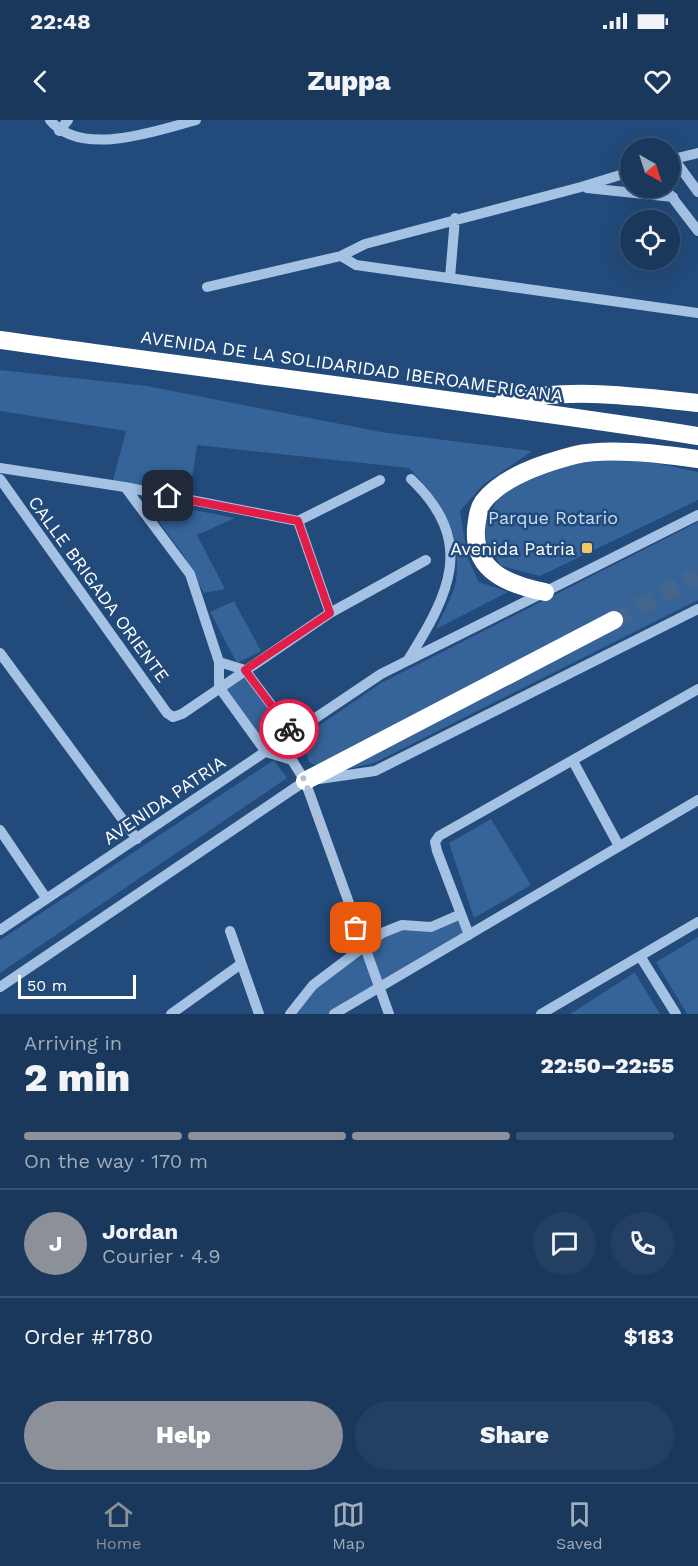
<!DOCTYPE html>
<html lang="en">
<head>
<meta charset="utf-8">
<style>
	:root { --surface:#1a385c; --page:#233f62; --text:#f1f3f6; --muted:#9facbb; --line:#385272; --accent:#8c9099 }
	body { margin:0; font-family:"Work Sans",sans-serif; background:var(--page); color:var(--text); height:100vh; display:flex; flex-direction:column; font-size:22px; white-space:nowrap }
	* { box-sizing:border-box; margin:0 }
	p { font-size:20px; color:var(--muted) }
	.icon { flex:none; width:33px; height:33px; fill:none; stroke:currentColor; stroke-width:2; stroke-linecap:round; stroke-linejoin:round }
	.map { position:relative; height:894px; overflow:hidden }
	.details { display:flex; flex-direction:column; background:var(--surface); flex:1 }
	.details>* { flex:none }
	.needle { width:39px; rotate:141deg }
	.buttons { position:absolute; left:620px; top:18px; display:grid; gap:12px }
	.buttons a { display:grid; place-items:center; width:60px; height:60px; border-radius:50%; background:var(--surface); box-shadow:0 6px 24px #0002,0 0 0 2px var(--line); font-size:30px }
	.scale { position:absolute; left:18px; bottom:15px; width:118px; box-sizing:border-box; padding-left:6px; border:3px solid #fff; border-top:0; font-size:16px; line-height:21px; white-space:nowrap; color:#fff; -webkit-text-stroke:4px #224a7a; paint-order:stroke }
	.pin { position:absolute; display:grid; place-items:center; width:51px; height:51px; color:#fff; margin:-26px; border-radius:12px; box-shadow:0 3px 9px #0006 }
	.courier { position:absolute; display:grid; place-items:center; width:60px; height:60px; margin:-30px; border:4px solid #e11d48; border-radius:50%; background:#fff; color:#222; box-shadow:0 2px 8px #0007 }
	.summary em { font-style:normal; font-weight:800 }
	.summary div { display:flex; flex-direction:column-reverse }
	.summary { display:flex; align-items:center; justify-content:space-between; height:102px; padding:0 24px }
	h1 { font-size:39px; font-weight:800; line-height:45px }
	.bar { display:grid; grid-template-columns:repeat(4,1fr); gap:9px 6px; align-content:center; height:72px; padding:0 24px }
	.bar i { height:8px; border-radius:4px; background:var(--line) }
	.bar .current { background:var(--accent) }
	.bar p { grid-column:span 4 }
	.line { display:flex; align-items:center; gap:15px; padding:0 24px; border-top:2px solid var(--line) }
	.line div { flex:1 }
	.round { display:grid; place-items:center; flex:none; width:63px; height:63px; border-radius:32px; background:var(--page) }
	.action { display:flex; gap:12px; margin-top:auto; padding:12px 24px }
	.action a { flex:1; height:69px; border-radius:36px; background:var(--accent); color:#fff; font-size:24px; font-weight:800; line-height:69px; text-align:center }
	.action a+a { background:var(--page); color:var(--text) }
	.status { display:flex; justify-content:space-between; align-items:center; height:42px; padding:0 30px; background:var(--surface); direction:ltr }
	.status svg { height:16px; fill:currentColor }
	header { display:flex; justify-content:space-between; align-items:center; height:78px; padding:0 24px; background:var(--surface); font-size:27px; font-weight:800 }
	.tab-bar { display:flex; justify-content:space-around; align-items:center; height:84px; border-top:2px solid var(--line); background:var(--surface); font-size:16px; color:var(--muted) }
	.tab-bar a { display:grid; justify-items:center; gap:3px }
	.tab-bar .current { color:var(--accent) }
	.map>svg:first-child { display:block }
	.green { fill:#366398 }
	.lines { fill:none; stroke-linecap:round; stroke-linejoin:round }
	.highway-tunnel { stroke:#43658e; stroke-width:18; stroke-dasharray:18 9; stroke-linecap:butt }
	.minor { stroke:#a5c2e5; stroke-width:10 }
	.highway { stroke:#fff; stroke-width:18 }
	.done { stroke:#b2c0d0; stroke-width:6; stroke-dasharray:0 10.8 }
	.route { stroke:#e11d48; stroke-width:8 }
	.poi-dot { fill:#f0c868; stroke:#224a7a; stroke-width:2 }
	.labels { text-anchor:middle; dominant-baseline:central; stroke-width:5; stroke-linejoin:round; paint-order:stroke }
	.street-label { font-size:18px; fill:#fff; stroke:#224a7a }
	.park-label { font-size:18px; fill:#c8dcf4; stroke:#224a7a }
	.poi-label { font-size:18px; fill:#fff; stroke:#224a7a; text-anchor:end }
</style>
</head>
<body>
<div class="status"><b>22:48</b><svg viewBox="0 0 49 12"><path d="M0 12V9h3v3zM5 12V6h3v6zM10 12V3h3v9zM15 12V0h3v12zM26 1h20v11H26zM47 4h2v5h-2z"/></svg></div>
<header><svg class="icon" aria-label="back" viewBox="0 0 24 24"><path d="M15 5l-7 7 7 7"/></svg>Zuppa<svg class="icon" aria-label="heart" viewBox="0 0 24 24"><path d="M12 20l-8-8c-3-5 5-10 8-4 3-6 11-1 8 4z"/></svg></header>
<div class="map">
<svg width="698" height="894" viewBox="0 0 698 894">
	<rect width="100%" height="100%" fill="#224a7a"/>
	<path class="green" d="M0,250l147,16 234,46 151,19 -49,34 -23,26 8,48 11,23 29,10 -72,37c6,-15 17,-32 20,-48 6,-50 -14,-78 -47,-113l-212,-23 -7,47 -77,-12 13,-49 -126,-20z
		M581,339l60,1 57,12v28l-158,76 -39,-10 -16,-25 1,-21 14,-25 32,-22z
		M143,380l92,18 -38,17 28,54 -21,4 -20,-37z
		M698,402v78l-324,163 -44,10 -21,-11 -8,-24 80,-55z
		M234,481l27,50 -24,12 -27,-51z
		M245,550l48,64 -24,16 -50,-63z
		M274,640l13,18 -287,195v-33z
		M491,699l40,66 -57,33 -25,-75z
		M459,800l10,15 -84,49 -21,-35 24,-18z
		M698,817v77h-11l-31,-52z
		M365,833l14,34 -45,27h-39l15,-26z
		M635,853l25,41h-90l64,-41z"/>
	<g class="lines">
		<path class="highway-tunnel" d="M614,500l84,-44"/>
		<path class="minor" d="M50,0c31,38 106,11 146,0
			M59,11l9,-11
			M674,39l24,33
			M669,40l29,-7
			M587,68l86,9
			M665,68l33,43
			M341,136l15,9 342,48
			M450,158l5,-60
			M207,167l134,-31 24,-12 216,-57 49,-15
			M0,348l125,19 173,34 82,-41
			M0,359l167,234 6,4 9,-3 148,-101 96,-53
			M125,367l65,87 29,88v25l47,65 26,8
			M298,401l32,92
			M0,533l137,186
			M408,540c41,-66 69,-118 3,-181
			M219,542l26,8 48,64 -1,26 13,21 84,233
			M573,641l46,85
			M0,710l46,68
			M0,810l381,-256 317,-159
			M230,811l29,83
			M469,815l-32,-84 -2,-9 4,-6 259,-147
			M640,836l36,58
			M0,867l305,-206 70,-10 323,-162
			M171,894l70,-50
			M290,894l23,-29 69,-52 20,-8 29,2 30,-13
			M334,894l364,-214
			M541,894l157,-92"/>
		<path class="highway" d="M0,220c233,33 466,60 698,96
			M503,282c65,-15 129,-6 195,1
			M545,472c-35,-7 -72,-20 -69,-63 1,-9 2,-20 7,-27 20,-26 61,-39 92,-47 34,-8 89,-1 123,4
			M305,661l309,-161"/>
	</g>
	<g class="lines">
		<path class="done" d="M289,609l4,5 -1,26 13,21 51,147"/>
		<path class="route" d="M168,376l130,25 32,92 -85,57 44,59"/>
	</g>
	<rect class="poi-dot" x="581" y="422" width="12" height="12" rx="3"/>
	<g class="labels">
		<g class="street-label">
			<text transform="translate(352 246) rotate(8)">AVENIDA DE LA SOLIDARIDAD IBEROAMERICANA</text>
			<text transform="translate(99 469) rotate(54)">CALLE BRIGADA ORIENTE</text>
			<text transform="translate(164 680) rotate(-34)">AVENIDA PATRIA</text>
		</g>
		<g class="park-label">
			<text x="553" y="397">Parque Rotario</text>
		</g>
		<g class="poi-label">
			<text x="575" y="428">Avenida Patria</text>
		</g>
	</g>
</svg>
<div class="buttons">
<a><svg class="needle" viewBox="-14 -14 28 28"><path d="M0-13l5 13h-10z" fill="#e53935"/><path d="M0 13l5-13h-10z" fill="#9facbb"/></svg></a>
<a><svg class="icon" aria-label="locate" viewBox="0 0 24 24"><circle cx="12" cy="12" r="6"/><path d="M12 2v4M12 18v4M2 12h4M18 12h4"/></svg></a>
</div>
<div class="scale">50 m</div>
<div class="pin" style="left:356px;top:808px;background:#ea580c"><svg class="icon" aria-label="bag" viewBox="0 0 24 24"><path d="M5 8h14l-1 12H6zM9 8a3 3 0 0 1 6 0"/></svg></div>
<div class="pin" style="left:168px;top:376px;background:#1f2937"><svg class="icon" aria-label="home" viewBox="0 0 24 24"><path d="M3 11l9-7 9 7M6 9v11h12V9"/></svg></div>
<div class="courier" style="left:289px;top:609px"><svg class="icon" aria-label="bike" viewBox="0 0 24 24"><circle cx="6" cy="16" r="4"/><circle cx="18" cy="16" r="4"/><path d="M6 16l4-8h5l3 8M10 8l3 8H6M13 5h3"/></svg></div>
</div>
<section class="details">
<div class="summary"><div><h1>2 min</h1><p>Arriving in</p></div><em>22:50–22:55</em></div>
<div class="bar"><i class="current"></i><i class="current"></i><i class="current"></i><i></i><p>On the way · 170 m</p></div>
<div class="line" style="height:108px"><b class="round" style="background:var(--accent);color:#fff">J</b><div><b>Jordan</b><p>Courier · 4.9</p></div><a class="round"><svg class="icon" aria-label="chat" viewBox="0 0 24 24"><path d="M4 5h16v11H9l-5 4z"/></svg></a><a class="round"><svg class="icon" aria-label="phone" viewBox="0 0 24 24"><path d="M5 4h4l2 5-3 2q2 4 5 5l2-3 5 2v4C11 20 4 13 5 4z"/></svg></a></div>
<div class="line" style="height:78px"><div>Order #1780</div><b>$183</b></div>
<div class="action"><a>Help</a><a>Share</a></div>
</section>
<nav class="tab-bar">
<a class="current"><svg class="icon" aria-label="home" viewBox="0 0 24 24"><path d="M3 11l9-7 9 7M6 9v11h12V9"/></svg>Home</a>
<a><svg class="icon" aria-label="map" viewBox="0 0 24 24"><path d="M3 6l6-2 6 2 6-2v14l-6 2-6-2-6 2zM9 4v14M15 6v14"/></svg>Map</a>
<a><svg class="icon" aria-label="saved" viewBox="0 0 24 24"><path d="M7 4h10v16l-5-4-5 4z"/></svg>Saved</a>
</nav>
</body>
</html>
